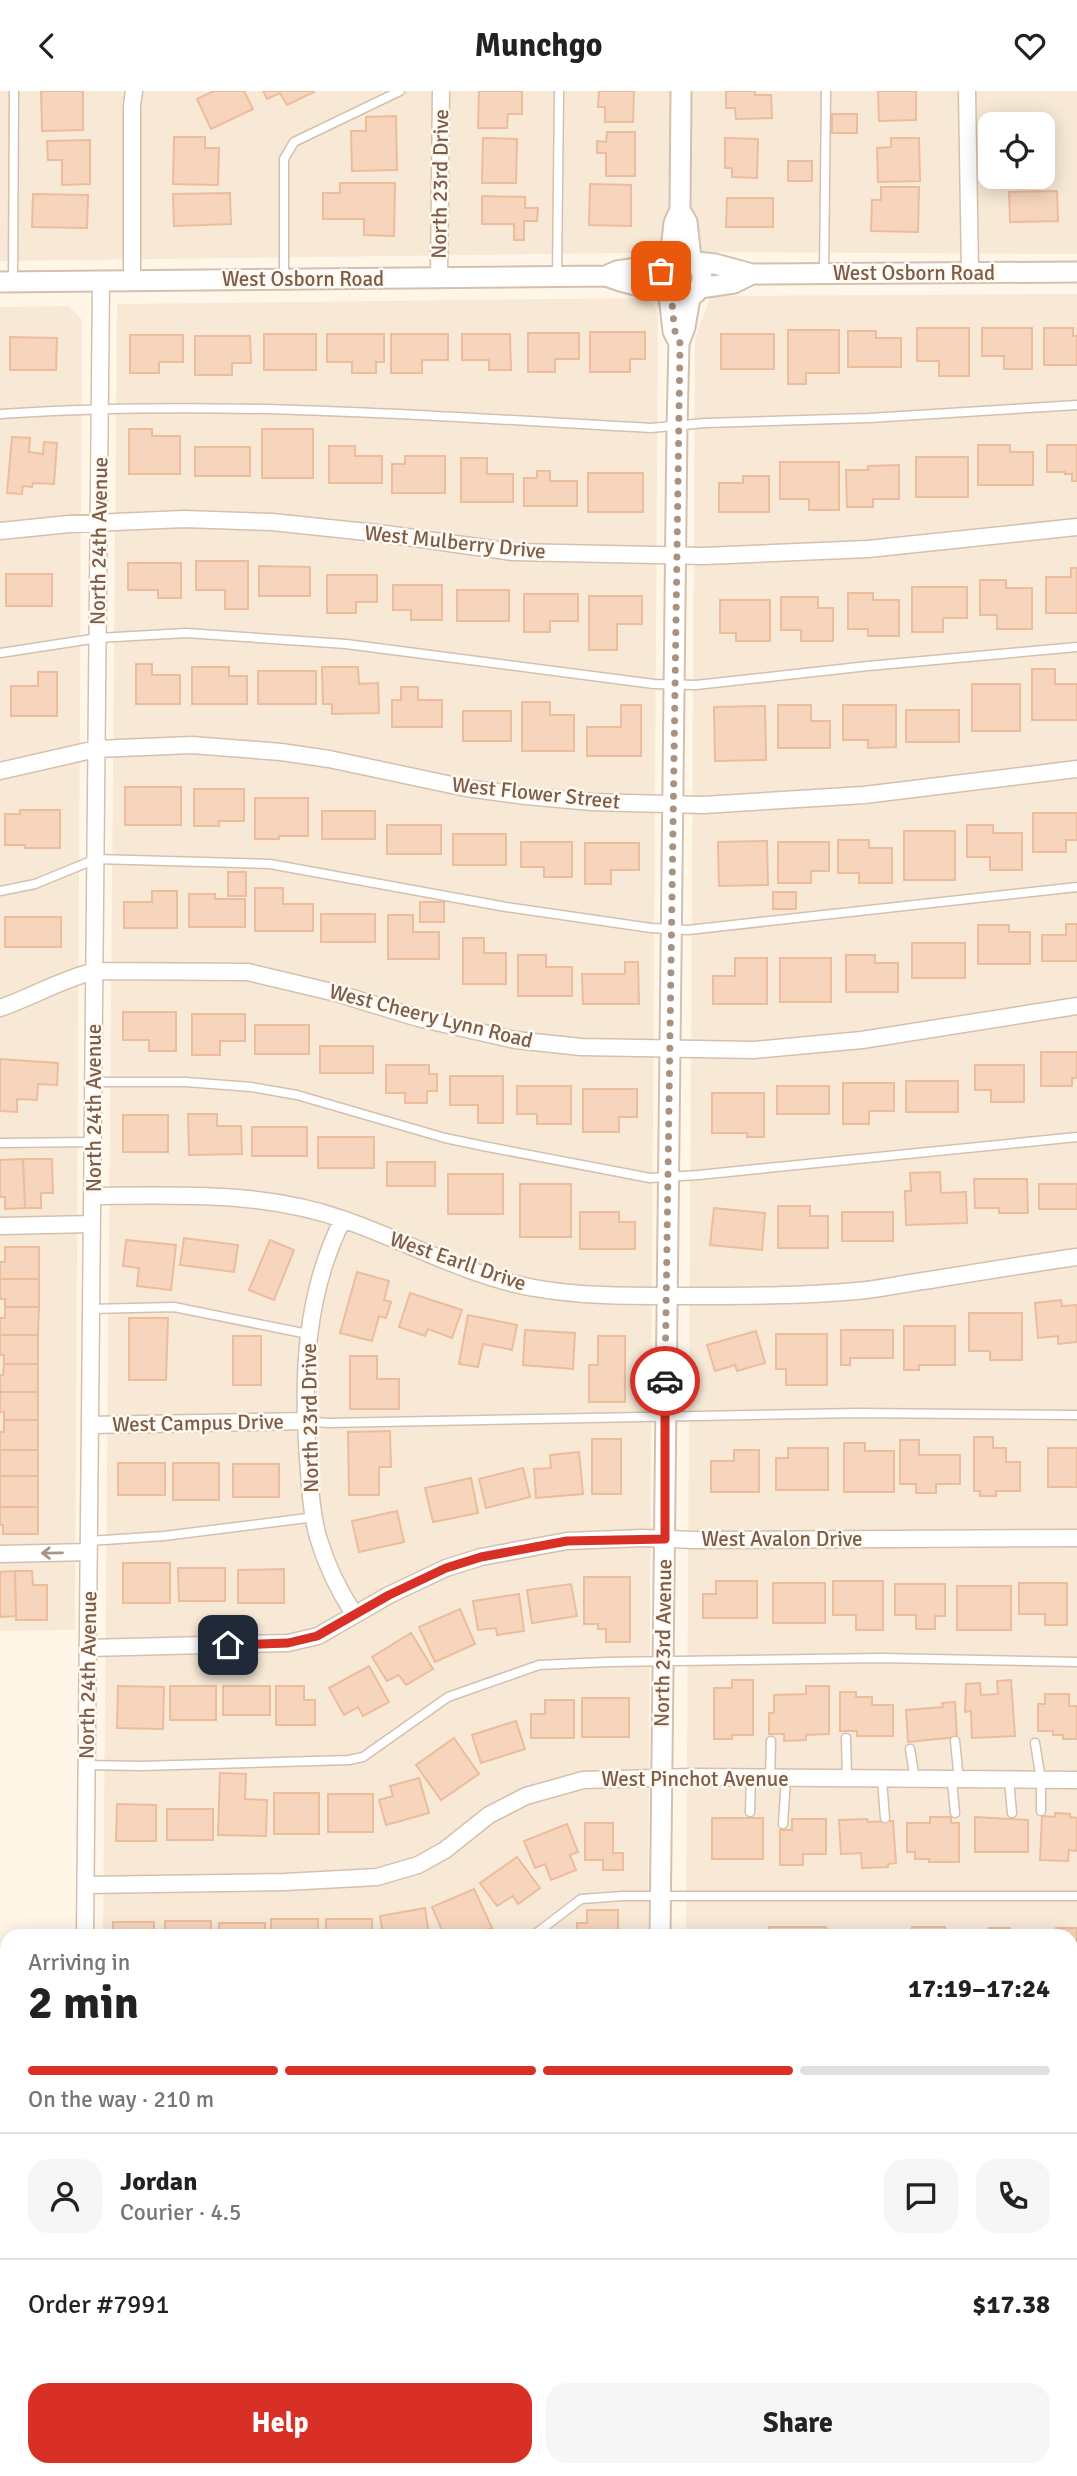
<!DOCTYPE html>
<html lang="en">
<head>
<meta charset="utf-8">
<style>
	:root { --surface:#fff; --page:#f6f6f6; --text:#222; --muted:#767676; --line:#e0e0e0; --accent:#d93025 }
	body { margin:0; font-family:Signika,sans-serif; background:var(--page); color:var(--text); height:100vh; display:flex; flex-direction:column; font-size:26px; white-space:nowrap }
	* { box-sizing:border-box; margin:0 }
	p { font-size:23px; color:var(--muted) }
	.icon { flex:none; width:38px; height:38px; fill:none; stroke:currentColor; stroke-width:2; stroke-linecap:round; stroke-linejoin:round }
	.map { position:relative; flex:1; overflow:hidden }
	.sheet { position:absolute; left:0px; top:1838px; width:1078px; height:548px; display:flex; flex-direction:column; background:var(--surface); border-radius:21px 21px 0 0; box-shadow:0 4px 18px #0003 }
	.sheet>* { flex:none }
	.fabs { position:absolute; left:978px; top:21px; display:grid; gap:14px }
	.fabs a { display:grid; place-items:center; width:77px; height:77px; border-radius:14px; background:var(--surface); box-shadow:0 4px 18px #0003; font-size:35px }
	.pin { position:absolute; display:grid; place-items:center; width:60px; height:60px; color:#fff; margin:-30px; border-radius:14px; box-shadow:0 4px 10px #0006 }
	.courier { position:absolute; display:grid; place-items:center; width:70px; height:70px; margin:-35px; border:5px solid #d93025; border-radius:50%; background:#fff; color:#222; box-shadow:0 2px 9px #0007 }
	.overview em { font-style:normal; font-weight:800 }
	.overview div { display:flex; flex-direction:column-reverse }
	.overview { display:flex; align-items:center; justify-content:space-between; height:119px; padding:0 28px }
	h1 { font-size:46px; font-weight:800; line-height:52px }
	.bar { display:grid; grid-template-columns:repeat(4,1fr); gap:10px 7px; align-content:center; height:84px; padding:0 28px }
	.bar i { height:9px; border-radius:5px; background:var(--line) }
	.bar .current { background:var(--accent) }
	.bar p { grid-column:span 4 }
	.line { display:flex; align-items:center; gap:18px; padding:0 28px; border-top:2px solid var(--line) }
	.line div { flex:1 }
	.round { display:grid; place-items:center; flex:none; width:74px; height:74px; border-radius:21px; background:var(--page) }
	.cta { display:flex; gap:14px; margin-top:auto; padding:14px 28px }
	.cta a { flex:1; height:80px; border-radius:21px; background:var(--accent); color:#fff; font-size:28px; font-weight:800; line-height:80px; text-align:center }
	.cta a+a { background:var(--page); color:var(--text) }
	header { display:flex; justify-content:space-between; align-items:center; height:91px; padding:0 28px; background:var(--surface); font-size:32px; font-weight:800 }
	.map>svg:first-child { display:block }
	.residential { fill:#f7e9d6; fill-rule:evenodd }
	.commercial { fill:#ffe7dc }
	.building { fill:#f7d5bd; stroke:#ecbc9b; stroke-width:2 }
	.lines { fill:none; stroke-linecap:round; stroke-linejoin:round }
	.service-casing { stroke:#d5c0af; stroke-width:11 }
	.minor-casing { stroke:#d5c0af; stroke-width:19 }
	.tertiary-casing { stroke:#d5c0af; stroke-width:23 }
	.service { stroke:#fff; stroke-width:8 }
	.minor { stroke:#fff; stroke-width:16 }
	.tertiary { stroke:#fff; stroke-width:19 }
	.oneway { stroke:#aa9588 }
	.done { stroke:#aa9280; stroke-width:7; stroke-dasharray:0 12.6 }
	.route { stroke:#d93025; stroke-width:9 }
	.labels { text-anchor:middle; dominant-baseline:central; stroke-width:5; stroke-linejoin:round; paint-order:stroke }
	.street-label { font-size:21px; fill:#7d5c48; stroke:#fffaf1 }
</style>
</head>
<body>
<header><svg class="icon" aria-label="back" viewBox="0 0 24 24"><path d="M15 5l-7 7 7 7"/></svg>Munchgo<svg class="icon" aria-label="heart" viewBox="0 0 24 24"><path d="M12 20l-8-8c-3-5 5-10 8-4 3-6 11-1 8 4z"/></svg></header>
<div class="map">
<svg width="1077" height="2385" viewBox="0 0 1077 2385">
	<rect width="100%" height="100%" fill="#fff6e8"/>
	<path class="residential" d="M0,0h1077v163l-375,-2 -702,9zM990,33h53v53h-53z
		M1077,203v2182h-395v-7h389v-534h-385l9,-1597 16,-42z
		M649,207l9,15 -10,1622h-545l14,-1631z
		M69,215l13,14 -7,1310 -75,1v-1324z
		M222,2378h427v7h-426z"/>
	<path class="commercial" d="M0,2274h7v104h214v7h-221z"/>
	<path class="building" d="M41,0h42v39l-41,1z
		M214,0h30l9,18 -42,20 -14,-30z
		M263,0h50l1,1 -27,13 -7,-12 -13,6z
		M479,0h43v23h-14l-1,14h-29z
		M599,0h35l-1,31h-28v-15h-7z
		M726,0h29v4h16l1,23 -36,1 -1,-11h-9z
		M878,0h38v29l-37,1z
		M832,23h25v19h-25z
		M396,25l1,54 -45,1 -1,-40h15v-14z
		M607,41h28v44h-29v-23h-9v-12l9,1z
		M174,46h31v11h14l-1,37 -45,-1z
		M483,47l34,1 -1,44h-34z
		M725,47l33,1 -1,39 -25,-1v-9h-7z
		M891,47h28l1,43 -42,1 -1,-34 14,-1z
		M90,49v44l-28,1v-25h-14l-1,-19z
		M788,70h24v20h-24z
		M340,92h55l-1,53 -30,-1v-16h-41v-26h17z
		M590,93l41,1v41l-42,-1z
		M881,96h38l-1,45 -47,-1 1,-31h9z
		M1057,100l1,30 -48,1 -1,-30z
		M230,102l1,31 -57,2 -1,-32z
		M33,103l55,1 -1,33 -55,-1z
		M482,105l43,1v11h13l-1,13h-13v19h-10v-16h-32z
		M727,107h46v29h-47z
		M917,237h52v48h-30v-15h-22z
		M982,237h50v41h-28v-13h-22z
		M1044,237h29v8h4v29h-33z
		M788,239h51v43h-33v11h-18z
		M848,240h28v7h25v29h-53z
		M590,241h55v27h-15v13h-40z
		M528,242h51v26h-24v13h-27z
		M264,243h52v36h-52z
		M327,243h57v28h-8v11h-24v-11h-25z
		M391,243h57v26h-26v13h-31z
		M462,243h48l1,36h-22v-10h-27z
		M721,243h53v35h-53z
		M130,244h53v27h-24v11h-29z
		M195,245h55l1,27h-19v12h-37z
		M10,246l47,1 -1,32h-46z
		M129,338h23v7h28v38h-51z
		M262,338h51v49h-51z
		M12,346l18,1 -1,14 14,2 1,-12 13,1 -3,41 -21,-1 -1,4 -9,-1 -1,8 -15,-1z
		M978,354h32v7h23v33h-55z
		M1047,354h30v36h-5v-7h-7v-2h-18z
		M329,355h26v10h27v27h-53z
		M195,356h55v29h-55z
		M405,365h40v37h-53v-29h13z
		M916,366h52v40h-52z
		M461,367h26v16h26v28h-52z
		M780,371h59v48h-30v-11h-29z
		M899,374v34h-26v8h-26l-1,-37h22v-4z
		M537,380h13v10h27v25h-53v-28h13z
		M588,382h55v39h-55z
		M743,385h26v36h-50v-29h24z
		M196,470h52v48h-23v-19h-29z
		M128,472h53v35h-23v-8h-30z
		M259,475l51,1v29h-51z
		M1071,477h6v45h-31v-36h25z
		M6,483h46v32h-46z
		M327,484h50v27h-21v11h-29z
		M980,489h26v8h26v41h-35v-14h-17z
		M393,494h49v35h-31v-10h-18z
		M912,496h55v31h-24v14h-31z
		M457,499h52v31h-52z
		M848,502h25v7h26v36h-31v-7h-20z
		M524,503h54v27h-28v11h-26z
		M589,505h53v28h-25v26h-28z
		M781,506h37v11h15v33h-32v-11h-20z
		M720,509h50v41h-34v-8h-16z
		M136,573h16v11h28v29h-44z
		M192,576h37v9h18v28h-55z
		M322,576h36l1,17 19,-1 1,30 -47,1v-10h-9z
		M1032,578h23v15h22v36h-45z
		M258,580h58v33h-58z
		M38,581h19v44h-46v-30h27z
		M972,593h48v47h-48z
		M401,596h17v13h24v27h-50v-27h9z
		M522,611h28v13h24v36h-52z
		M621,614h20v51h-54v-29h34z
		M778,614h33v16h19v27h-52z
		M843,614h53v42l-28,1v-8h-25z
		M765,615l1,54 -51,1 -1,-54z
		M906,619h53v32h-53z
		M463,620h48v30h-48z
		M125,696h56v38h-56z
		M194,698h50v32h-25v5h-25z
		M255,707h53v38h-29v3h-24z
		M20,719h40v38h-35v-3h-20v-31h15z
		M322,720h53v28h-53z
		M1033,722h44v27h-11v12h-33z
		M387,734h54v29h-54z
		M967,734h26v8h29v37h-32v-13h-23z
		M904,740h51v49h-51z
		M453,743h53v31h-53z
		M838,749h31v8h23v35h-33v-10h-21z
		M767,750l1,44 -49,1 -1,-44z
		M521,751h51v35h-28v-10h-23z
		M778,751h51v29h-18v12h-33z
		M585,752h54v27h-28v14h-26z
		M228,781h18v24h-18z
		M255,797h28v16h30v27h-58z
		M152,800h25v37h-53v-26h28z
		M773,801h23v17h-23z
		M189,803h26v5h30v28h-56z
		M420,811h24v20h-24z
		M321,823h54v28h-54z
		M388,824h25v17h26v27h-51z
		M5,826h56v30h-56z
		M1066,833h11v37h-35v-26h24z
		M978,834h31v7h21v32h-52z
		M463,847h21v15h22v31h-43z
		M912,852h53v35h-53z
		M518,864h28v12h26v29h-54z
		M846,864h29v8h23v29h-52z
		M735,867h32v46h-54v-28h22z
		M780,867h51v44h-51z
		M625,871h13l1,42h-56l-1,-30h43z
		M123,921h53v39h-27v-11h-26z
		M192,923h53v27h-25v14h-28z
		M255,934h54v29h-54z
		M320,955h53v27h-53z
		M1041,961h36v26h-5v8h-31z
		M0,968l58,4 -1,22 -19,-1 -1,16 -20,-1v13l-17,-1z
		M386,974h43v9h8v17h-10v12h-22v-10h-19z
		M975,974h49v37h-33v-12h-16z
		M450,985h53v47h-25v-18h-28z
		M906,990h52v31h-52z
		M843,992h51v28h-25v13h-26z
		M517,995h54v38h-34v-10h-20z
		M777,995h52v28h-52z
		M583,998h54v28h-18v15h-36z
		M712,1002h52v44h-17v-4h-35z
		M188,1023h29v12h24l1,28 -53,1z
		M123,1024h45v37h-45z
		M252,1036h55v29h-55z
		M318,1046h56v31h-56z
		M23,1068h29l1,34h-12v15h-16z
		M23,1068l2,49 -20,1v-12h-5v-37z
		M387,1071h48v24h-48z
		M940,1081l1,21 25,-1 1,31 -61,2 -1,-34h6l-1,-18z
		M448,1083h55v40h-55z
		M974,1088h53l1,34h-29v-5h-24z
		M520,1093h51v53h-51z
		M1039,1093h38v25h-38z
		M778,1115h32v10h18v32h-50z
		M714,1117l51,5 -3,37 -52,-5z
		M580,1121h39v10h16v27h-55z
		M842,1121h51v29h-51z
		M184,1147l54,7 -4,27 -54,-7z
		M126,1149l50,5 -5,45 -34,-4 2,-18 -16,-2z
		M270,1149l24,10 -20,50 -25,-10z
		M5,1156h34v32h-39v-17h5z
		M357,1181l32,9 -5,19 7,2 -5,16 -7,-2 -7,25 -32,-8z
		M0,1188h39v28h-34v-8h-5z
		M410,1202l52,17 -10,28 -24,-9 -3,7 -26,-9z
		M1061,1209l1,6 15,-1v37l-19,2v-8l-20,2 -3,-35z
		M5,1216h34l-1,28h-38v-17h5z
		M969,1222h53v47h-32v-9h-21z
		M468,1224l49,10 -5,25 -29,-6 -5,23 -19,-3z
		M129,1227h39l-2,62h-37z
		M904,1235h51v39h-36v5h-15z
		M525,1239l50,3 -2,36 -50,-4z
		M841,1239h52v28h-43v7h-9z
		M756,1240l9,32 -28,8 -2,-6 -20,6 -8,-26z
		M776,1243h51v51h-41v-16h-10z
		M0,1244h38v29h-34v-9h-4z
		M233,1245h28v49h-28z
		M598,1245h27v66h-36v-37h9z
		M350,1265h27v23h22v30h-49z
		M4,1273h34v28h-38v-17h3z
		M0,1301h38v28h-34v-8h-4z
		M4,1329h34v30h-38v-18h4z
		M390,1340l1,36h-12v28h-30l-1,-63z
		M974,1346h19v11h13v14h14v29h-24v5h-16v-5h-6z
		M592,1348h29v55h-29z
		M900,1349h19v15h41v29h-24v9h-20v-9h-16z
		M844,1352h21v8h29v41h-50z
		M788,1357h40v42h-52v-32h12z
		M1048,1357h29v39h-29z
		M0,1359h38v26h-38z
		M734,1359h25v42h-48v-31h23z
		M579,1361l4,42 -47,4 -2,-29 17,-1 -1,-13z
		M118,1372h47v32h-47z
		M173,1372h46v37h-46z
		M233,1373h46v33h-46z
		M523,1377l7,29 -44,11 -7,-29z
		M0,1385h38v31h-38z
		M471,1387l7,35 -45,9 -8,-34z
		M0,1416h38v27h-35v-9h-3z
		M397,1420l7,31 -45,10 -7,-31z
		M123,1472h47v40h-47z
		M178,1477h47v33h-46z
		M284,1478v34h-46v-33z
		M15,1480h17l1,14h14v35h-31z
		M15,1480l1,45 -16,1v-45z
		M584,1486h46v65h-24v-13h-8v-5h-14z
		M716,1490h41v37h-54v-24h13z
		M833,1490h50v49h-27v-15h-23z
		M773,1492h52v40h-52z
		M1019,1492h48v42h-22v-11h-26z
		M571,1493l6,32 -45,7 -5,-33z
		M895,1493h50v32h-10v13h-19v-14h-21z
		M957,1495h54v44h-54z
		M519,1503l5,37 -27,4 -1,-7 -18,2 -5,-29z
		M460,1518l15,35 -40,18 -16,-35z
		M411,1542l22,36 -27,16 -7,-10 -12,6 -15,-24z
		M369,1575l20,36 -26,14 -5,-9 -14,8 -15,-27z
		M732,1589h21v55h-21v4h-18v-51h18z
		M1011,1589l4,56 -43,2 -1,-27 -6,1 1,-28 14,-1 1,12 17,-1 -1,-13z
		M118,1595l46,1 -1,42 -46,-1z
		M170,1595h46v34h-46z
		M223,1595h47v29h-47z
		M276,1595h28v14h11v25h-39z
		M806,1595h23v48l-23,1v5l-22,1v-7h-15v-21h5v-18l32,-1z
		M840,1601h16v5h16v8h21v31h-36v-5h-17z
		M1045,1603h24v12h8v33h-14v-4h-10v-4h-15v-27h7z
		M582,1607h47v39h-47z
		M545,1609h29v38h-43v-24h14z
		M955,1611l2,35 -49,5 -2,-32 37,-3 -1,-4z
		M516,1630l9,28 -44,14 -9,-28z
		M454,1647l25,36 -38,26 -25,-35z
		M220,1682l26,1 -1,25 22,1 -1,36 -48,-1z
		M419,1687l10,35 -43,12 -7,-25 14,-4 -3,-10z
		M274,1702h45v41h-45z
		M328,1703h45v38h-45z
		M117,1713l39,1v36h-40z
		M167,1718h46v31h-46z
		M1055,1722l15,1v3l7,1v33l-8,-1 -1,11 -28,-1 2,-44 13,1z
		M930,1726h21v6h8v39h-30v-3h-14v-7h-8v-29h23z
		M975,1726l53,3v32h-53z
		M712,1727h51v41h-51z
		M792,1728h34v35h-23v11h-23v-35h12z
		M867,1728l1,3 25,-1 3,42 -8,1v3l-26,1 -1,-15 -20,1 -2,-34z
		M585,1732h28v30h10v17h-20v-10h-18z
		M567,1733l11,28 -8,3 6,15 -25,10 -6,-16 -10,4 -11,-27z
		M517,1766l23,31 -22,16 -5,-8 -16,10 -17,-23z
		M474,1798l18,39 -17,7h-31l-12,-28z
		M425,1817l4,27h-46l-3,-19z
		M587,1819h31v25h-41v-12h10z
		M271,1828h47v16h-47z
		M326,1828h46v16h-46z
		M165,1830h46v14h-46z
		M113,1831h41v13h-41z
		M219,1832h46v12h-46z
		M769,1836h57v8h-57z
		M912,1836h33v7l20,1h-53z
		M989,1837h21v7h-21z
		M1056,1837h21v40h-6v-33h-15z
		M711,1839h41v5h-41z
		M843,1842h55v2h-55z
		M1071,1968l6,1v63h-6z
		M1071,2078h6v38h-6z
		M0,2138h7v88h-7z
		M1071,2200h5v37h-5z
		M1071,2330h6v43h-6z
		M6,2361v24h-6v-23z
		M101,2378h116v7h-116z
		M237,2378h33l-1,7h-35l3,-1z"/>
	<g class="lines">
		<g class="service-casing">
			<path id="service" d="M824,183l2,-183
				M557,186l2,-186
				M284,188v-120l10,-17 106,-51
				M13,191l1,-191
				M0,323c217,-15 434,2 651,14l54,-5 164,-5 208,-13
				M0,562l98,-15 88,-5 160,11 308,40 42,1 172,-19 209,-19
				M0,800l35,-7 61,-25 174,5 236,43 145,21 37,2 389,-43
				M94,991h92l65,5 46,8 148,43 38,8 167,32 48,-3 379,-38
				M0,1052l93,-1
				M91,1218l83,-2 134,27
				M306,1330l22,2 529,-10 220,2
				M89,1450l75,-5 151,-19
				M846,1647l1,41
				M955,1650l4,39
				M1035,1652l6,37v31
				M910,1658l5,31
				M87,1674l53,1 209,-6 14,-3 85,-60 91,-32 68,-3 274,-4 196,4
				M770,1687l1,-37
				M882,1689l3,38
				M952,1689l3,33
				M1009,1689l3,33
				M750,1721l1,-34
				M783,1733l3,-46
				M534,1844l47,-36 42,-3h454
				M0,1941h7
				M1071,2043l6,1
				M1071,2277h6"/>
		</g>
		<g class="minor-casing">
			<path id="minor" d="M967,0l3,181
				M439,187l2,-187
				M132,189v-174l2,-15
				M0,440l69,-7 115,-5 88,3 114,12 126,18 192,4 164,-7 209,-22
				M0,680l96,-22 96,-4 89,7 48,7 137,29 60,8 66,6 111,3 161,-10 213,-26
				M0,917c32,-11 62,-29 95,-37l153,1 88,21 82,25 97,22 66,7 173,3 108,-10 215,-34
				M93,1105c84,-1 171,-5 252,24 63,22 123,56 189,68 51,9 102,8 153,8 57,0 113,0 170,-5 24,-2 49,-8 73,-11 49,-8 98,-16 147,-23
				M343,1128c-38,75 -41,157 -35,239 2,26 3,54 10,79 8,27 21,54 36,77
				M0,1135l92,-2
				M90,1334l216,-4
				M0,1463l89,-2
				M88,1557l200,-5 30,-7 71,-41 57,-27 35,-11 86,-16 76,-3 51,2 383,-2
				M86,1794l199,-3 92,-5 41,-12 27,-15 44,-35 37,-19 57,-16 108,-3 386,3
				M85,1844l16,-1655
				M1071,1924h6
				M1071,2161h6
				M76,2385v-7"/>
		</g>
		<g class="tertiary-casing">
			<path id="tertiary" d="M680,119l7,12 4,36
				M660 187a21 21 0 1 1 42 0a21 21 0 1 1-42 0Z
				M670,168l4,-36 6,-13 1,-119
				M696,171l19,2 37,10 325,-2
				M606,185c20,8 36,12 57,12
				M0,191l606,-6 11,-5 48,-7
				M700,197l34,-5 18,-9
				M669,205l4,35 6,12
				M660,1844l17,-1509 2,-83 6,-16 5,-29
				M667,2378v7"/>
		</g>
		<use href="#service" class="service"/>
		<use href="#minor" class="minor"/>
		<use href="#tertiary" class="tertiary"/>
	</g>
	<defs><path id="oneway-shaft" d="M-6 0H5M1.5-3L5.5 0L1.5 3" fill="none" stroke-width="1.6" stroke-linecap="round" stroke-linejoin="round" transform="scale(1.75)"/></defs>
	<use class="oneway" href="#oneway-shaft" transform="translate(52 1462) rotate(179)"/>
	<g class="lines">
		<path class="done" d="M661,180c-2,13 4,16 9,26 6,16 0,30 10,46l-15,1038"/>
		<path class="route" d="M228,1554l60,-2 29,-7 72,-41 57,-27 35,-11 86,-16 98,-2v-158"/>
	</g>
	<g class="labels">
		<g class="street-label">
			<text transform="translate(440 93) rotate(-89)">North 23rd Drive</text>
			<text x="914" y="182">West Osborn Road</text>
			<text x="303" y="188">West Osborn Road</text>
			<text transform="translate(99 450) rotate(-89)">North 24th Avenue</text>
			<text transform="translate(455 451) rotate(6)">West Mulberry Drive</text>
			<text transform="translate(536 702) rotate(6)">West Flower Street</text>
			<text transform="translate(431 925) rotate(14)">West Cheery Lynn Road</text>
			<text transform="translate(94 1017) rotate(-90)">North 24th Avenue</text>
			<text transform="translate(458 1170) rotate(19)">West Earll Drive</text>
			<text transform="translate(310 1327) rotate(-91)">North 23rd Drive</text>
			<text transform="translate(198 1332) rotate(-1)">West Campus Drive</text>
			<text x="782" y="1448">West Avalon Drive</text>
			<text transform="translate(663 1552) rotate(-89)">North 23rd Avenue</text>
			<text transform="translate(88 1584) rotate(-89)">North 24th Avenue</text>
			<text x="695" y="1688">West Pinchot Avenue</text>
		</g>
	</g>
</svg>
<div class="fabs">
<a><svg class="icon" aria-label="locate" viewBox="0 0 24 24"><circle cx="12" cy="12" r="6"/><path d="M12 2v4M12 18v4M2 12h4M18 12h4"/></svg></a>
</div>
<div class="pin" style="left:661px;top:180px;background:#ea580c"><svg class="icon" aria-label="bag" viewBox="0 0 24 24"><path d="M5 8h14l-1 12H6zM9 8a3 3 0 0 1 6 0"/></svg></div>
<div class="pin" style="left:228px;top:1554px;background:#1f2937"><svg class="icon" aria-label="home" viewBox="0 0 24 24"><path d="M3 11l9-7 9 7M6 9v11h12V9"/></svg></div>
<div class="courier" style="left:665px;top:1290px"><svg class="icon" aria-label="car" viewBox="0 0 24 24"><path d="M5 17H2v-5l4-1 3-4h7l3 4 3 1v5h-3M9 17h6M6 11h13"/><circle cx="7" cy="17" r="2"/><circle cx="17" cy="17" r="2"/></svg></div>
<section class="sheet">
<div class="overview"><div><h1>2 min</h1><p>Arriving in</p></div><em>17:19–17:24</em></div>
<div class="bar"><i class="current"></i><i class="current"></i><i class="current"></i><i></i><p>On the way · 210 m</p></div>
<div class="line" style="height:126px"><a class="round"><svg class="icon" aria-label="person" viewBox="0 0 24 24"><circle cx="12" cy="8" r="4"/><path d="M4 21q1-7 8-7t8 7"/></svg></a><div><b>Jordan</b><p>Courier · 4.5</p></div><a class="round"><svg class="icon" aria-label="chat" viewBox="0 0 24 24"><path d="M4 5h16v11H9l-5 4z"/></svg></a><a class="round"><svg class="icon" aria-label="phone" viewBox="0 0 24 24"><path d="M5 4h4l2 5-3 2q2 4 5 5l2-3 5 2v4C11 20 4 13 5 4z"/></svg></a></div>
<div class="line" style="height:91px"><div>Order #7991</div><b>$17.38</b></div>
<div class="cta"><a>Help</a><a>Share</a></div>
</section>
</div>
</body>
</html>
